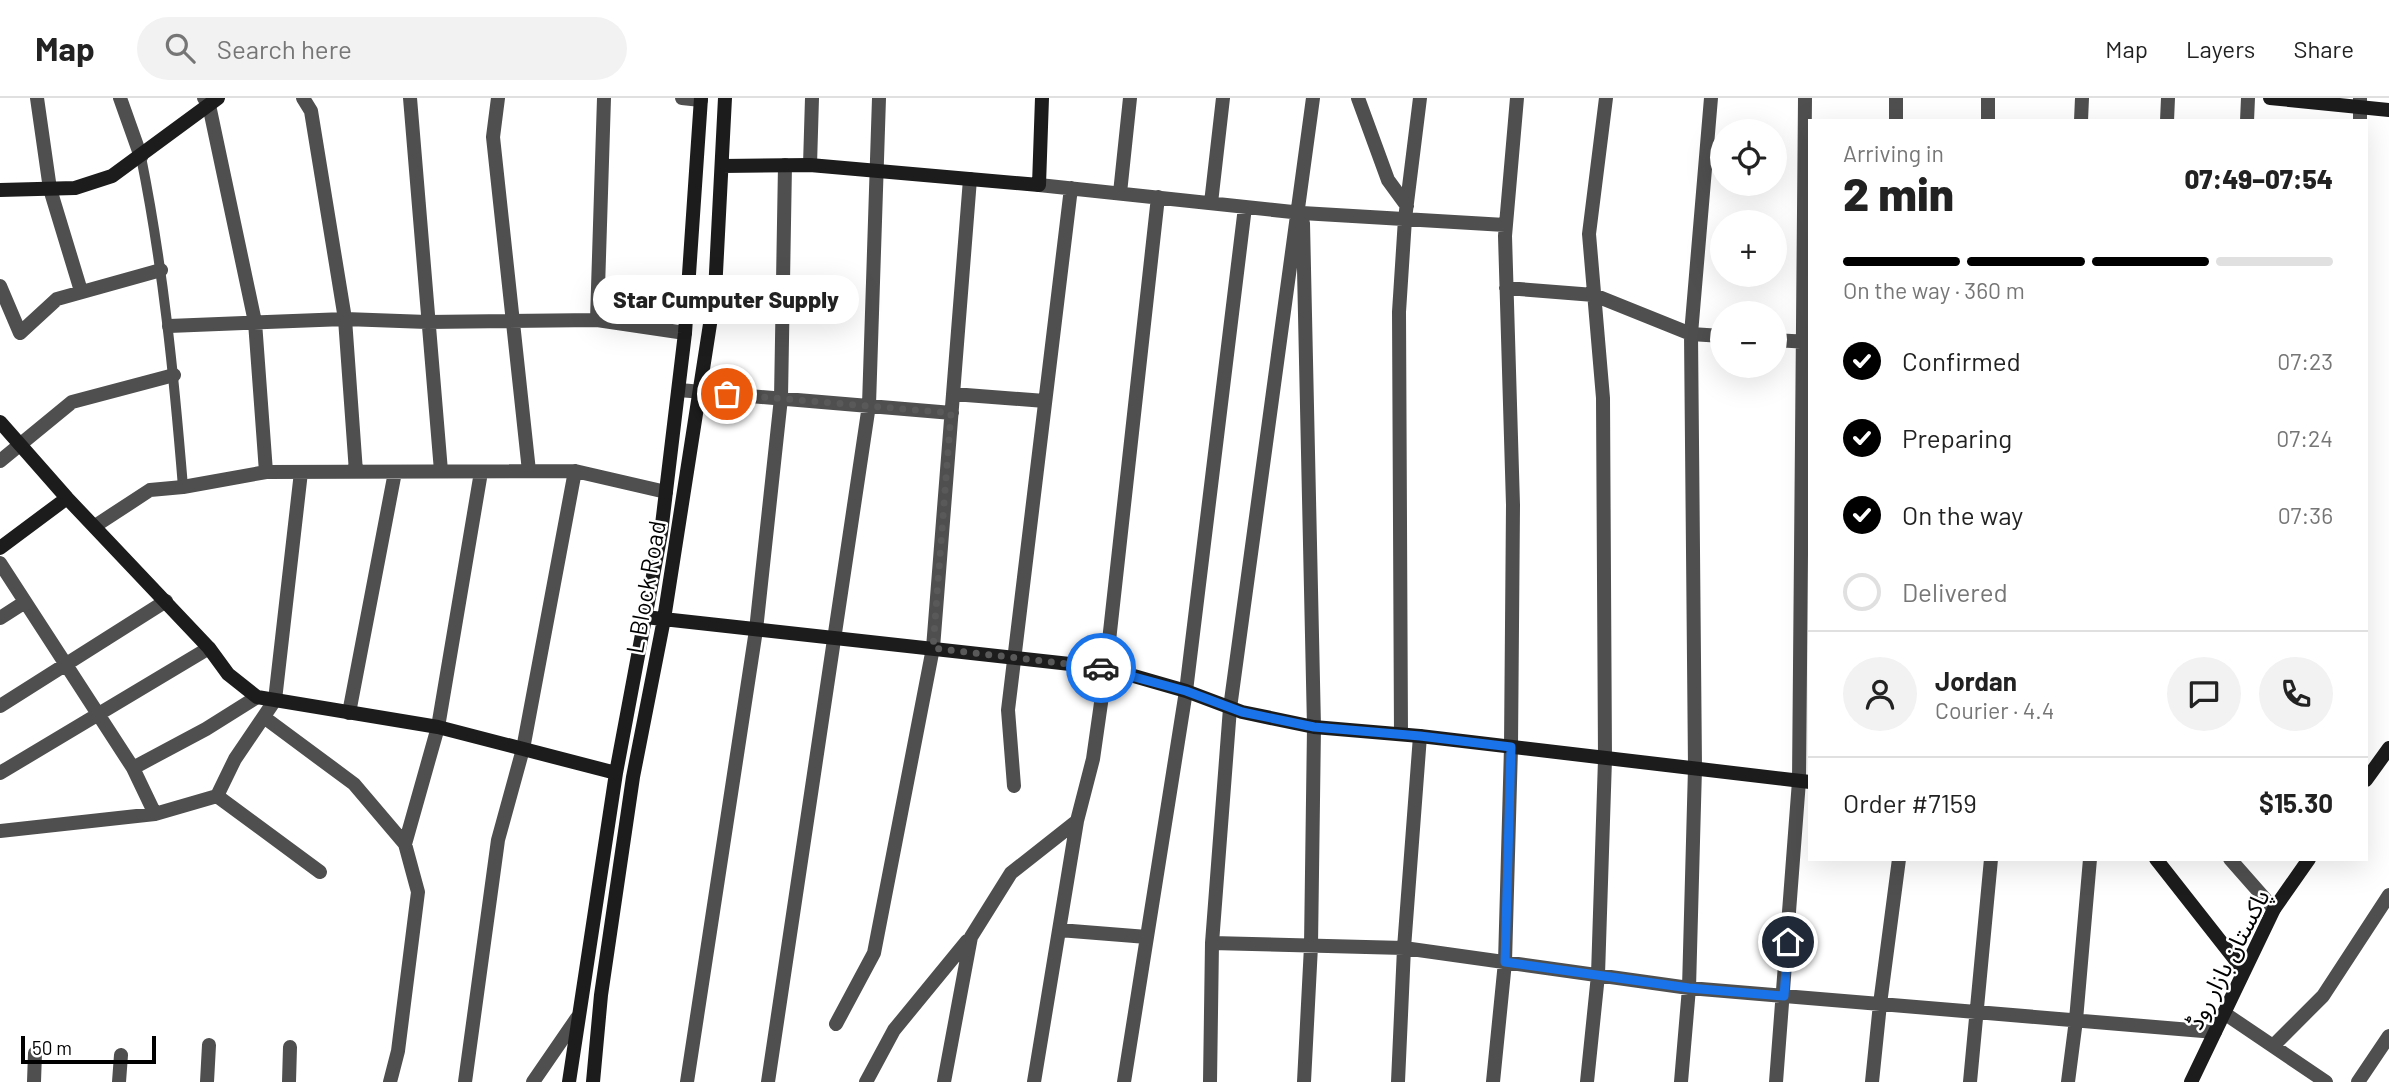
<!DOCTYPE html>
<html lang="en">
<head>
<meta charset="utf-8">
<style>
	:root { --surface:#fff; --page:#f2f2f2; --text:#222; --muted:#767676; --line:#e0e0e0; --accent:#000 }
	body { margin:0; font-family:Barlow,"Noto Sans Arabic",sans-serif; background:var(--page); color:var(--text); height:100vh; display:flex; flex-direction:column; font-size:26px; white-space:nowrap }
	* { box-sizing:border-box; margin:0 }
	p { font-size:23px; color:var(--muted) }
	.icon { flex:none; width:38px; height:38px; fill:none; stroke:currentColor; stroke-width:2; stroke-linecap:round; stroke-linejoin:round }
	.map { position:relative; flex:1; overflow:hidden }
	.drawer { position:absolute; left:1808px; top:21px; width:560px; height:742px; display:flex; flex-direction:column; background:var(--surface); border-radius:0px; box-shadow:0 7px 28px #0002 }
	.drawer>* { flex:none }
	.controls { position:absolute; left:1710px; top:21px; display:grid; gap:14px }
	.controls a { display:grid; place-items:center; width:77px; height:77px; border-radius:50%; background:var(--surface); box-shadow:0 7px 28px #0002; font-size:35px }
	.scale { position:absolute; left:21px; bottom:18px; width:135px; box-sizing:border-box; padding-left:7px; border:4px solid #000; border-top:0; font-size:19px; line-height:24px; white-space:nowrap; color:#000; -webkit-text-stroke:5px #fff; paint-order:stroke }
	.pin { position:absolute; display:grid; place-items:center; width:60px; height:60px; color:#fff; margin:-30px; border:4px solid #fff; border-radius:50%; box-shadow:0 2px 7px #0007 }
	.courier { position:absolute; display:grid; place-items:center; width:70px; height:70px; margin:-35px; border:5px solid #1a73e8; border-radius:50%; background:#fff; color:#222; box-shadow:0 2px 9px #0007 }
	.bubble { position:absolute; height:49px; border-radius:24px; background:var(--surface); box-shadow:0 7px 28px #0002; font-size:23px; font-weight:800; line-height:49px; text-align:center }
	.overview em { font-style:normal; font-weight:800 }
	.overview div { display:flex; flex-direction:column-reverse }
	.overview { display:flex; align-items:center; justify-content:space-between; height:119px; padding:0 35px }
	h1 { font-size:46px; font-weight:800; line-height:52px }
	.bar { display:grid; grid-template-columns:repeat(4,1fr); gap:10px 7px; align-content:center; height:84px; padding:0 35px }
	.bar i { height:9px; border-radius:5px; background:var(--line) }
	.bar .active { background:var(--accent) }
	.bar p { grid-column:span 4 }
	.line { display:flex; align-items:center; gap:18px; padding:0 35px; border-top:2px solid var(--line) }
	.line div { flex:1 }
	.round { display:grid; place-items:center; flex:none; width:74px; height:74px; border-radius:37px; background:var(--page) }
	ol { padding:0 35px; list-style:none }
	li { display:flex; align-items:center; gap:21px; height:77px }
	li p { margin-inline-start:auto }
	li .icon { padding:7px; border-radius:50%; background:var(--accent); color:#fff; stroke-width:4 }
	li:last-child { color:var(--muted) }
	li i { width:38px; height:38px; border:4px solid var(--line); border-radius:50% }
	header { display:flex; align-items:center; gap:42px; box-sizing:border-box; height:98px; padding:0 35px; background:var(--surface); border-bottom:2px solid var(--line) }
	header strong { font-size:33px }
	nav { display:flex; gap:38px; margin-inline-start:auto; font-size:24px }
	.search { width:490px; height:63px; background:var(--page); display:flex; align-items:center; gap:18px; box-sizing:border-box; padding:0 24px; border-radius:38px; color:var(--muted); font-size:26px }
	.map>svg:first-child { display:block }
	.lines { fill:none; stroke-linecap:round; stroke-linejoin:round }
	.lane { stroke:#4f4f4f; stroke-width:10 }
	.street { stroke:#4f4f4f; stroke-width:14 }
	.secondary { stroke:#1c1c1c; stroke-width:14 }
	.done { stroke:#595959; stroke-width:7; stroke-dasharray:0 12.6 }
	.route { stroke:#1a73e8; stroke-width:9 }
	.labels { text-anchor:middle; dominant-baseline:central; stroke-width:5; stroke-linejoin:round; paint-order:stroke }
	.street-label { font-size:24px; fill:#000; stroke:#fff }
</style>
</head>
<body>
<header>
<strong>Map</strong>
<div class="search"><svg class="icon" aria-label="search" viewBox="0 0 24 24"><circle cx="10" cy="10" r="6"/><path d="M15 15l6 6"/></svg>Search here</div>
<nav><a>Map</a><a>Layers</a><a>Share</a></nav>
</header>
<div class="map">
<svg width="2389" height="984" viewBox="0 0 2389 984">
	<rect width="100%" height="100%" fill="#fff"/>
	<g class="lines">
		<path class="lane" d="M141,59c22,109 33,219 42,330"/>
		<path class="street" d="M37,0l13,91 31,102
			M120,0l21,59
			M204,0l5,7 46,217 11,150
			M303,0l8,13 34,208 11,153
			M410,0l31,373
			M498,0l-5,39 36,334
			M682,0l19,2
			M1358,0l30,82 19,26
			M1896,23v-23
			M1988,23v-23
			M2081,23l1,-23
			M2167,23l1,-23
			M2247,23l1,-23
			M2360,23v-23
			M810,67l2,-67
			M1039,87l263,28 203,12
			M1120,95l10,-95
			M1211,105l12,-105
			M1303,125l11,504 -3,219 -7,136
			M0,188l20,47 37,-34 104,-29
			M1506,190l88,7 97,39 31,2
			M597,222l7,-222
			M169,228l176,-7 82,3 170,-2 88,13
			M1774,242l36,2
			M679,292l273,23
			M953,296l92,7
			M0,363l72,-59 102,-27
			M95,428l55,-36 33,-3 83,-15 309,-1 91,21
			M0,465l133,205 22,46
			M0,520l25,-16
			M0,608l166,-105
			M349,615l46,-241
			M265,620l89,66 51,60 13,48 -20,159 -8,31
			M1401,636l-2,-422 6,-93 15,-121
			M133,670l73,-39 51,-32
			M0,675l209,-125
			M1014,688l-6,-76 63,-522
			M217,698l103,76
			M0,733l155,-17 62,-18 18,-37 40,-59 26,-228
			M405,746l33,-117 43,-255
			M2230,761l44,50
			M1059,832l88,7
			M1212,845l192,5 285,40 526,44
			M2224,915l102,69
			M836,926l38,-71 59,-305 37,-469
			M2273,948l50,-50 66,-101
			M34,984l1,-29
			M119,984l2,-27
			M207,984l2,-37
			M289,984l1,-35
			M465,984l33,-242 25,-91 52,-278
			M533,984l44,-64
			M687,984l69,-452 25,-232 4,-233
			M768,984l101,-677 10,-307
			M866,984l28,-52 73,-89
			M944,984l27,-145 40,-64 66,-52 16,-62 13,-91 52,-471
			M1034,984l43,-261
			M1124,984l62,-391 59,-484
			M1210,984l2,-139 18,-235 83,-610
			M1398,984l6,-134 16,-212
			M1493,984l12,-120 6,-215 2,-242 -8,-269 12,-138
			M1587,984l11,-107 7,-216 -2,-361 -14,-164 17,-136
			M1681,984l8,-94 6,-220 -4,-434 20,-236
			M1776,984l23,-301 6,-683
			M1872,984l8,-78 19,-145
			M1970,984l21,-223
			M2068,984l8,-62 14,-161
			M2358,984l31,-46"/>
		<path class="secondary" d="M2270,0l119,12
			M722,68l88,-1 229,20 3,-87
			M0,92l75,-2 37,-12 106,-78
			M0,324l67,76 142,150 19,26 29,23 181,30 178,46
			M0,450l67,-50
			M645,519l461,51 80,23 56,21 72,15 106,9 390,46
			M2366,682l23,-32
			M2156,761l88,112
			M569,984l47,-309 45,-240 24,-200 16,-235
			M593,984l8,-87 32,-218 31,-158 51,-327 10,-194
			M2191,984l83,-173 35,-50"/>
	</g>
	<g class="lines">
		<path class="done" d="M727,296l224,19 -18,235 168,20"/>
		<path class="route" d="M1101,570l85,23 56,21 72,15 106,9 91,11 -6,215 184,26 95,8 4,-54"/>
	</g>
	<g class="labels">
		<g class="street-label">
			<text transform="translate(645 489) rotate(-80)">L Block Road</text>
			<text transform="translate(2227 861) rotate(-63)">پاکستان بازار روڈ</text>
		</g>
	</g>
</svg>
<div class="controls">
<a><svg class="icon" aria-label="locate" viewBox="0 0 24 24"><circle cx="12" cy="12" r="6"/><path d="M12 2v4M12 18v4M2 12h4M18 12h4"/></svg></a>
<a>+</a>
<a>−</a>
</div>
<div class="scale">50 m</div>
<div class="pin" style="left:727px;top:296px;background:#ea580c"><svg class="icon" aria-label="bag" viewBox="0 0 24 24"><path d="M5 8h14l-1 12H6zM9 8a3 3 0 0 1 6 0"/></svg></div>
<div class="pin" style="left:1788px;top:844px;background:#1f2937"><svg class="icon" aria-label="home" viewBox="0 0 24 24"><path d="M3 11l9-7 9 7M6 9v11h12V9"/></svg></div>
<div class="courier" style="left:1101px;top:570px"><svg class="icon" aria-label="car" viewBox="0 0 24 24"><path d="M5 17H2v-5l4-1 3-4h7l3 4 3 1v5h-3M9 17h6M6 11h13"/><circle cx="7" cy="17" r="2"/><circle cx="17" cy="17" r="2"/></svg></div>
<div class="bubble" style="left:593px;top:177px;width:266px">Star Cumputer Supply</div>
<section class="drawer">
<div class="overview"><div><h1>2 min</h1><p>Arriving in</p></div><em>07:49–07:54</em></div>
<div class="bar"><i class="active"></i><i class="active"></i><i class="active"></i><i></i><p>On the way · 360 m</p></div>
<ol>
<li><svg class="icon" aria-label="check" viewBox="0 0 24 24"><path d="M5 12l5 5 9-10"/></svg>Confirmed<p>07:23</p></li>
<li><svg class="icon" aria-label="check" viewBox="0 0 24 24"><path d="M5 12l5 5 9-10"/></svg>Preparing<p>07:24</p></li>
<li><svg class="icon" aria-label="check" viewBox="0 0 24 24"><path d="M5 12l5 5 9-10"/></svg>On the way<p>07:36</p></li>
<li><i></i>Delivered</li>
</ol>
<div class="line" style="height:126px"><a class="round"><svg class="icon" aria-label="person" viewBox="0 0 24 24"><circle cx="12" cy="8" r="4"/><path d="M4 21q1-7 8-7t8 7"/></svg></a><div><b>Jordan</b><p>Courier · 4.4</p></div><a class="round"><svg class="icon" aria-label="chat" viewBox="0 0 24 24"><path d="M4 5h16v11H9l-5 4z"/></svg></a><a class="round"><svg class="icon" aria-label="phone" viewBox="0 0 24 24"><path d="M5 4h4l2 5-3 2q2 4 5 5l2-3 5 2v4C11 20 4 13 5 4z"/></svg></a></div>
<div class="line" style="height:91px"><div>Order #7159</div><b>$15.30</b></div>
</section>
</div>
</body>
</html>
